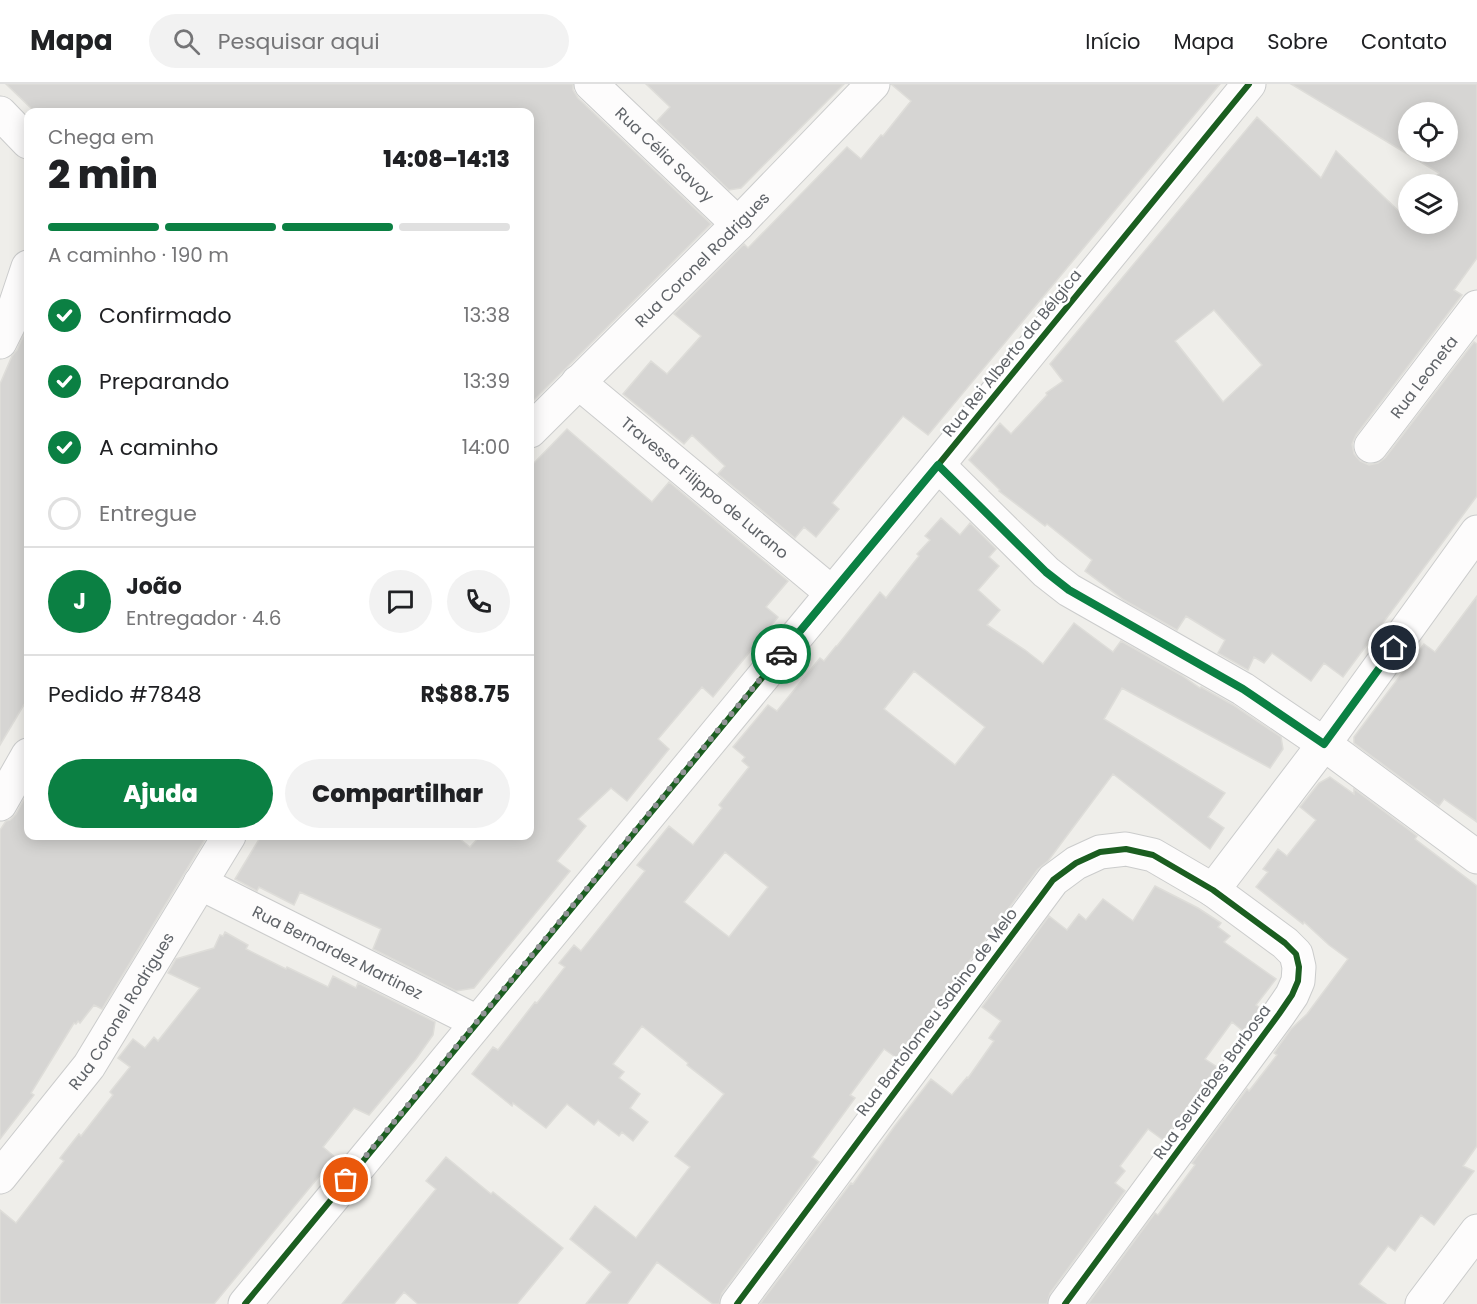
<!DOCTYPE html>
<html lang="pt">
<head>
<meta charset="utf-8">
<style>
	:root { --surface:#fff; --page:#f2f2f2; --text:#202124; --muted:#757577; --line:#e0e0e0; --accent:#0b8043 }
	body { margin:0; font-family:Poppins,sans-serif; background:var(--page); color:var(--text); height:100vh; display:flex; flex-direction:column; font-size:22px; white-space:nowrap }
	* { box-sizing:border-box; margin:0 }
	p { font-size:20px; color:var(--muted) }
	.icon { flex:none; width:33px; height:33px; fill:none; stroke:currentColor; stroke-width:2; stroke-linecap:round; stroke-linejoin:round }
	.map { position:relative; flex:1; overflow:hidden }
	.panel { position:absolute; left:24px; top:24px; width:510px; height:732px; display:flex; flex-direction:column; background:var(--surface); border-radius:12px; box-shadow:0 3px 15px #0003 }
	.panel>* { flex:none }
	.buttons { position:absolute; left:1398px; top:18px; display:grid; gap:12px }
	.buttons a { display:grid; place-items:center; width:60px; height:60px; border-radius:50%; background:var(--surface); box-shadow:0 3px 15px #0003; font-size:30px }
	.pin { position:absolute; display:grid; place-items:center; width:51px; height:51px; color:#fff; margin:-26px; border:3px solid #fff; border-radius:50%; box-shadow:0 2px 6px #0007 }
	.courier { position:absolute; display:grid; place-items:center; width:60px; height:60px; margin:-30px; border:4px solid #0b8043; border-radius:50%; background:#fff; color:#222; box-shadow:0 2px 8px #0007 }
	.headline em { font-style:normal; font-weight:800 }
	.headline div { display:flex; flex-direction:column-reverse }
	.headline { display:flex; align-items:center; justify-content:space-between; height:102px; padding:0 24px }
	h1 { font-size:39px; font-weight:800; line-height:45px }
	.bar { display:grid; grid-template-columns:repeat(4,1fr); gap:9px 6px; align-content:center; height:72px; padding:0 24px }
	.bar i { height:8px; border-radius:4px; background:var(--line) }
	.bar .selected { background:var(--accent) }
	.bar p { grid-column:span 4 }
	.line { display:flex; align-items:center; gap:15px; padding:0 24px; border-top:2px solid var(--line) }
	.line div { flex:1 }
	.round { display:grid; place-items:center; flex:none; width:63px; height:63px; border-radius:32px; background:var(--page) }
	ol { padding:0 24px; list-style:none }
	li { display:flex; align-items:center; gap:18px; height:66px }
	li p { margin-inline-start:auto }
	li .icon { padding:6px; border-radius:50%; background:var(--accent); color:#fff; stroke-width:4 }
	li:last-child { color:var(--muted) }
	li i { width:33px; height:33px; border:3px solid var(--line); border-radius:50% }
	.cta { display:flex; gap:12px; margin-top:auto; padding:12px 24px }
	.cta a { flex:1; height:69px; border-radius:36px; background:var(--accent); color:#fff; font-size:24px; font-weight:800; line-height:69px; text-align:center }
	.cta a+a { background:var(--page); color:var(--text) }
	header { display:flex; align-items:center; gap:36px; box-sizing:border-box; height:84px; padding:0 30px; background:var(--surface); border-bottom:2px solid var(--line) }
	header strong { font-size:28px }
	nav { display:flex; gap:33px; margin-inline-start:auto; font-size:21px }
	.search { width:420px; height:54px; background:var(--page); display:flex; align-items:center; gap:15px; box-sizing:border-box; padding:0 21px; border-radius:33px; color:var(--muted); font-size:22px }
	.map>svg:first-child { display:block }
	.building { fill:#d6d5d3; stroke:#deddd9; stroke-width:1.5; fill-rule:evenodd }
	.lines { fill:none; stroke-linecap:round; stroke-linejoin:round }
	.minor-casing { stroke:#cbcccc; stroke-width:35 }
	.tertiary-casing { stroke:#cbcccc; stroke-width:35 }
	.minor { stroke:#fdfcfc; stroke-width:33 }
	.tertiary { stroke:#fdfcfc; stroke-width:33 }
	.cycleway-casing { stroke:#fff; stroke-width:10 }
	.cycleway { stroke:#1b5e20; stroke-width:6 }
	.done { stroke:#919496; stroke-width:6; stroke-dasharray:0 10.8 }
	.route { stroke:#0b8043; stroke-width:8 }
	.labels { text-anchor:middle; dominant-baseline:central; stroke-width:5; stroke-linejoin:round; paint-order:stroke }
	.street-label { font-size:16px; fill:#5f6368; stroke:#fff }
</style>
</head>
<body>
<header>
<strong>Mapa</strong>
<div class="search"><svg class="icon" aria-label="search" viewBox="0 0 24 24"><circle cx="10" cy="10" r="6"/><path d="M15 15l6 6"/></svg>Pesquisar aqui</div>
<nav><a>Início</a><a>Mapa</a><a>Sobre</a><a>Contato</a></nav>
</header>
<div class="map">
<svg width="1477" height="1220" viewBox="0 0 1477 1220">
	<rect width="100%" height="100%" fill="#efeeea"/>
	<path class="building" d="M6,0h567v6l5,8 133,126 -181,180v-292h-495z
		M646,0h198l-103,104 -12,2 -72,-69 13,-14z
		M891,0h329l-292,351 -25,-19 -71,87 7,6 -23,28 -12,-10 -9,11 -77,-64 7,-8 -33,-31 -8,9 -61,-50 28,-33 16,13 34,-38 -27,-22 70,-70 4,4 99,-101 14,12 20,-24 2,1 28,-35z
		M1291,0h186v174l-23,32 8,5 -106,140 -4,9 2,10 6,7 9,4 9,-2 7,-5 89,-116 3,2v152l-134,181 -19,-14 -13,18 -39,-28 -8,10 -10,-6 -6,13 -30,-17 7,-13 -39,-24 -9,14 -53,-30 -39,-29 7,-11 -45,-36 -2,2 -46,-35 1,-1 -31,-30 31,-37 11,11 36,-39 -1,-2 17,-12 -13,-17 207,-247 64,61 15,-27 70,67 2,-4v10h40v-40h-18l9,-11zM1408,28h40v40h-40zM1214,226l48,55 -39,37 -48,-61z
		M28,241v373l-28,47v-361l12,-28 5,-6z
		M567,345l85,73 17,-20 119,99 -22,26 12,10 -65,80 -11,-10 -44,52 11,10 -42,52 -16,-13 -33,31 8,7 -29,35 13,10 -96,117 -18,3 -83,-42 8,-20 -81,-37 -6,13 -35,-18 -2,4 -22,-12 26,-43h195l14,11 10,-11h50v-369z
		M941,434l19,17 10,-12 26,26 -7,8 10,9 -21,24 22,20 -13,15 38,25 18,14 31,-41 39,29 8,-11 60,34 19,13 1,-1 32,18 48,32 2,12 -13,19 -148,-80 -18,31 121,74 -17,24 16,11 -14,21 -97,-75 -65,87 -10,8 -141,189 -13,-9 -34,46 5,3 -43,59 7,5 -97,131 -3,11h-6l-56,-42 -30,42h-41l25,-32 -41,-33 25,-33 41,32 54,-71 -15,-11 49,-62 -37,-29 1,-2 -46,-37 -29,38 11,8 -5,6 21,16 -10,14 18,14 -15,19 -11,-9 -3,4 -21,-16 -4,5 -27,-21 -21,24 -33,-25 -1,3 -40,-32 21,-27 5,3 37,-48 2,1 28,-36 -6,-4 15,-18 7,6 64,-80 -8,-6 32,-39 24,19 29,-37 -3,-3 30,-38 -7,-6 3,-4 -12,-10 35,-42 9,6 43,-53 4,3 12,-15h1l43,-54 6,6 33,-42 -2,-2 13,-14 -5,-4zM914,587l71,56 -30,38 -71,-56zM725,768l43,35 -39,50 -45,-35z
		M1477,512v226l-33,-23 -5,7 -85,-63v-6l70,-93 11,8z
		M1330,693l24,17v-5l63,47 -2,3 62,47v260l-14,20 11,5 -40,54 -13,-10 -26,36 -7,-5 -29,38 27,20h-298l67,-91 3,2 37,-50 -3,-2 55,-74 2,2 28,-36 -3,-2 17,-24 16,-15 41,-55 -19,-14 -25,-23 -1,2 -47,-37 12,-15 -5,-3 15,-20 9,7 29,-36 -16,-13 19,-24z
		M28,708v44h179l-105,173 -8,-4 -14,18 -2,-2 -2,3 -2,-1 -43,70 3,2 -34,44v-309l6,-9 4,-1 6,-6z
		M1155,802l43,22 23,15 -3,4 12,9 -6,6 52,37 -20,26 4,3 -17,23 -11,-9 -27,37 12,8 -54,73 -15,-11 -28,37 5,5 -10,12 10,8 -75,102 -3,11h-287l91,-121 2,1 41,-57 37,-48 21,16 15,-18 1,1 26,-37 -5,-3 12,-17 -19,-14 67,-91 18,14 12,-16 7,6 17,-21 30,22z
		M225,848l23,13 -2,4 40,20 1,-2 41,20 5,-11 23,12 2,-5 77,39 -2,13 -17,24 -47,56 -15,-7 -31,39 12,10 -121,147h-214v-94l16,13 48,-62 -4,-3 19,-24 2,2 32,-41 -3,-3 20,-25 -12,-9 15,-19 12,9 9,-11 4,4 42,-53 -32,-15 8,-14 38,-11 6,-13 3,1z
		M446,1073l45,37 2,-2 70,56 -46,56h-99l-14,-12 -10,12h-52l94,-115 -10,-8z"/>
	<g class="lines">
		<g class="minor-casing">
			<g id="minor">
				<path id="s1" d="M591,0l147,140"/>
				<path d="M0,29l28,29"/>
				<path d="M0,258l9,-18 19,-57"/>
				<path id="s2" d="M578,298l254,211"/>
				<path id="s3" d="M530,347l208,-207 135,-140"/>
				<path id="s4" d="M1371,362l106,-139"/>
				<path d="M938,381l108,107 23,18 174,99 81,55 153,113"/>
				<path d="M0,720l28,-49"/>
				<path id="s5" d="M200,799l277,139"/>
				<path d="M1213,806l111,-146 153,-212"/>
				<path id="s6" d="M0,1093l89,-111 140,-230"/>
				<path d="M245,1220l693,-839 311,-381"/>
				<path d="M737,1220l316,-424 23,-17 24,-11 26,-3 27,6 60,35 72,53 11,11 3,13 -1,14 -6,14 -13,19 -214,290"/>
			</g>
		</g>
		<g class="tertiary-casing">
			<path id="tertiary" d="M1422,1220l55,-73"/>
		</g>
		<use href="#minor" class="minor"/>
		<use href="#tertiary" class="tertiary"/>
		<g class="cycleway-casing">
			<path id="cycleway" d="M245,1220l693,-839 311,-381
				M737,1220l316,-424 23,-17 24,-11 26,-3 27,6 60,35 72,53 11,11 3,13 -1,14 -6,14 -13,19 -214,290"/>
		</g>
		<use href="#cycleway" class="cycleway"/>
	</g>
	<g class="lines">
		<path class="done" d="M346,1096l435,-526"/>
		<path class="route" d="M781,570l157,-189 108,107 23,18 174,99 81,55 70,-96"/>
	</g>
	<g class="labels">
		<g class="street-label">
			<text stroke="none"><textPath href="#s1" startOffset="102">Rua Célia Savoy</textPath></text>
			<text stroke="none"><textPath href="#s3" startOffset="243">Rua Coronel Rodrigues</textPath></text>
			<text transform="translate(1012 269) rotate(-51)">Rua Rei Alberto da Bélgica</text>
			<text stroke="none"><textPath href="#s4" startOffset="87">Rua Leoneta</textPath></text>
			<text stroke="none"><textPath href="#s2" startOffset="165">Travessa Filippo de Lurano</textPath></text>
			<text stroke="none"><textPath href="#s5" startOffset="154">Rua Bernardez Martinez</textPath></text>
			<text stroke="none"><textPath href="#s6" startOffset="206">Rua Coronel Rodrigues</textPath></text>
			<text transform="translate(937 928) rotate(-53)">Rua Bartolomeu Sabino de Melo</text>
			<text transform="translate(1212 998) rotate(-54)">Rua Seurrebes Barbosa</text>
		</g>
	</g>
</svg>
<div class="buttons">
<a><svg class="icon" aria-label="locate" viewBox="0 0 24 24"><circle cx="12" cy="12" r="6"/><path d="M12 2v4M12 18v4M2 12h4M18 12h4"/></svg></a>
<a><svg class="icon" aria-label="layers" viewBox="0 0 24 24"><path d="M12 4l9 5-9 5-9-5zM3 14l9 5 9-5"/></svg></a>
</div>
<div class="pin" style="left:346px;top:1096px;background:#ea580c"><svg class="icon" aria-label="bag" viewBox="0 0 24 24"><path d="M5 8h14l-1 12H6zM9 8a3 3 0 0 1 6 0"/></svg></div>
<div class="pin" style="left:1394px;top:564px;background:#1f2937"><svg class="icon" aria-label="home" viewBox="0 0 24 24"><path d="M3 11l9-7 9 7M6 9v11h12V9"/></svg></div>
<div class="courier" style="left:781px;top:570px"><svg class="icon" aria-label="car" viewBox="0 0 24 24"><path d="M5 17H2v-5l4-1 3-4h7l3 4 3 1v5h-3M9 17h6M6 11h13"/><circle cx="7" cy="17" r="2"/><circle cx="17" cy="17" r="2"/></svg></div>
<section class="panel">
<div class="headline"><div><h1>2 min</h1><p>Chega em</p></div><em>14:08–14:13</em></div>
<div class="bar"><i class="selected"></i><i class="selected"></i><i class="selected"></i><i></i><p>A caminho · 190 m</p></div>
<ol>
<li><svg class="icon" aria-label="check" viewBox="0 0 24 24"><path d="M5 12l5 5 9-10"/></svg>Confirmado<p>13:38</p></li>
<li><svg class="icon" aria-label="check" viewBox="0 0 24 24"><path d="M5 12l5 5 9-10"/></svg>Preparando<p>13:39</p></li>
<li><svg class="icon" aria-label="check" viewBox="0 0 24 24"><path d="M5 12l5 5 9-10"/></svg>A caminho<p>14:00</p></li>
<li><i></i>Entregue</li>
</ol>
<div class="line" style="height:108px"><b class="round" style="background:var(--accent);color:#fff">J</b><div><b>João</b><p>Entregador · 4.6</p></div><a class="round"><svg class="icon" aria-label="chat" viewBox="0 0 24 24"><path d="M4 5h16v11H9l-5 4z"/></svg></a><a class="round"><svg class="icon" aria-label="phone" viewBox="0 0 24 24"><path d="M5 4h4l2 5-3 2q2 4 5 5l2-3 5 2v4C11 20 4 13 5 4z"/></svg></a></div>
<div class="line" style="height:78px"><div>Pedido #7848</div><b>R$88.75</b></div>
<div class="cta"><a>Ajuda</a><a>Compartilhar</a></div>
</section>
</div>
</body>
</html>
